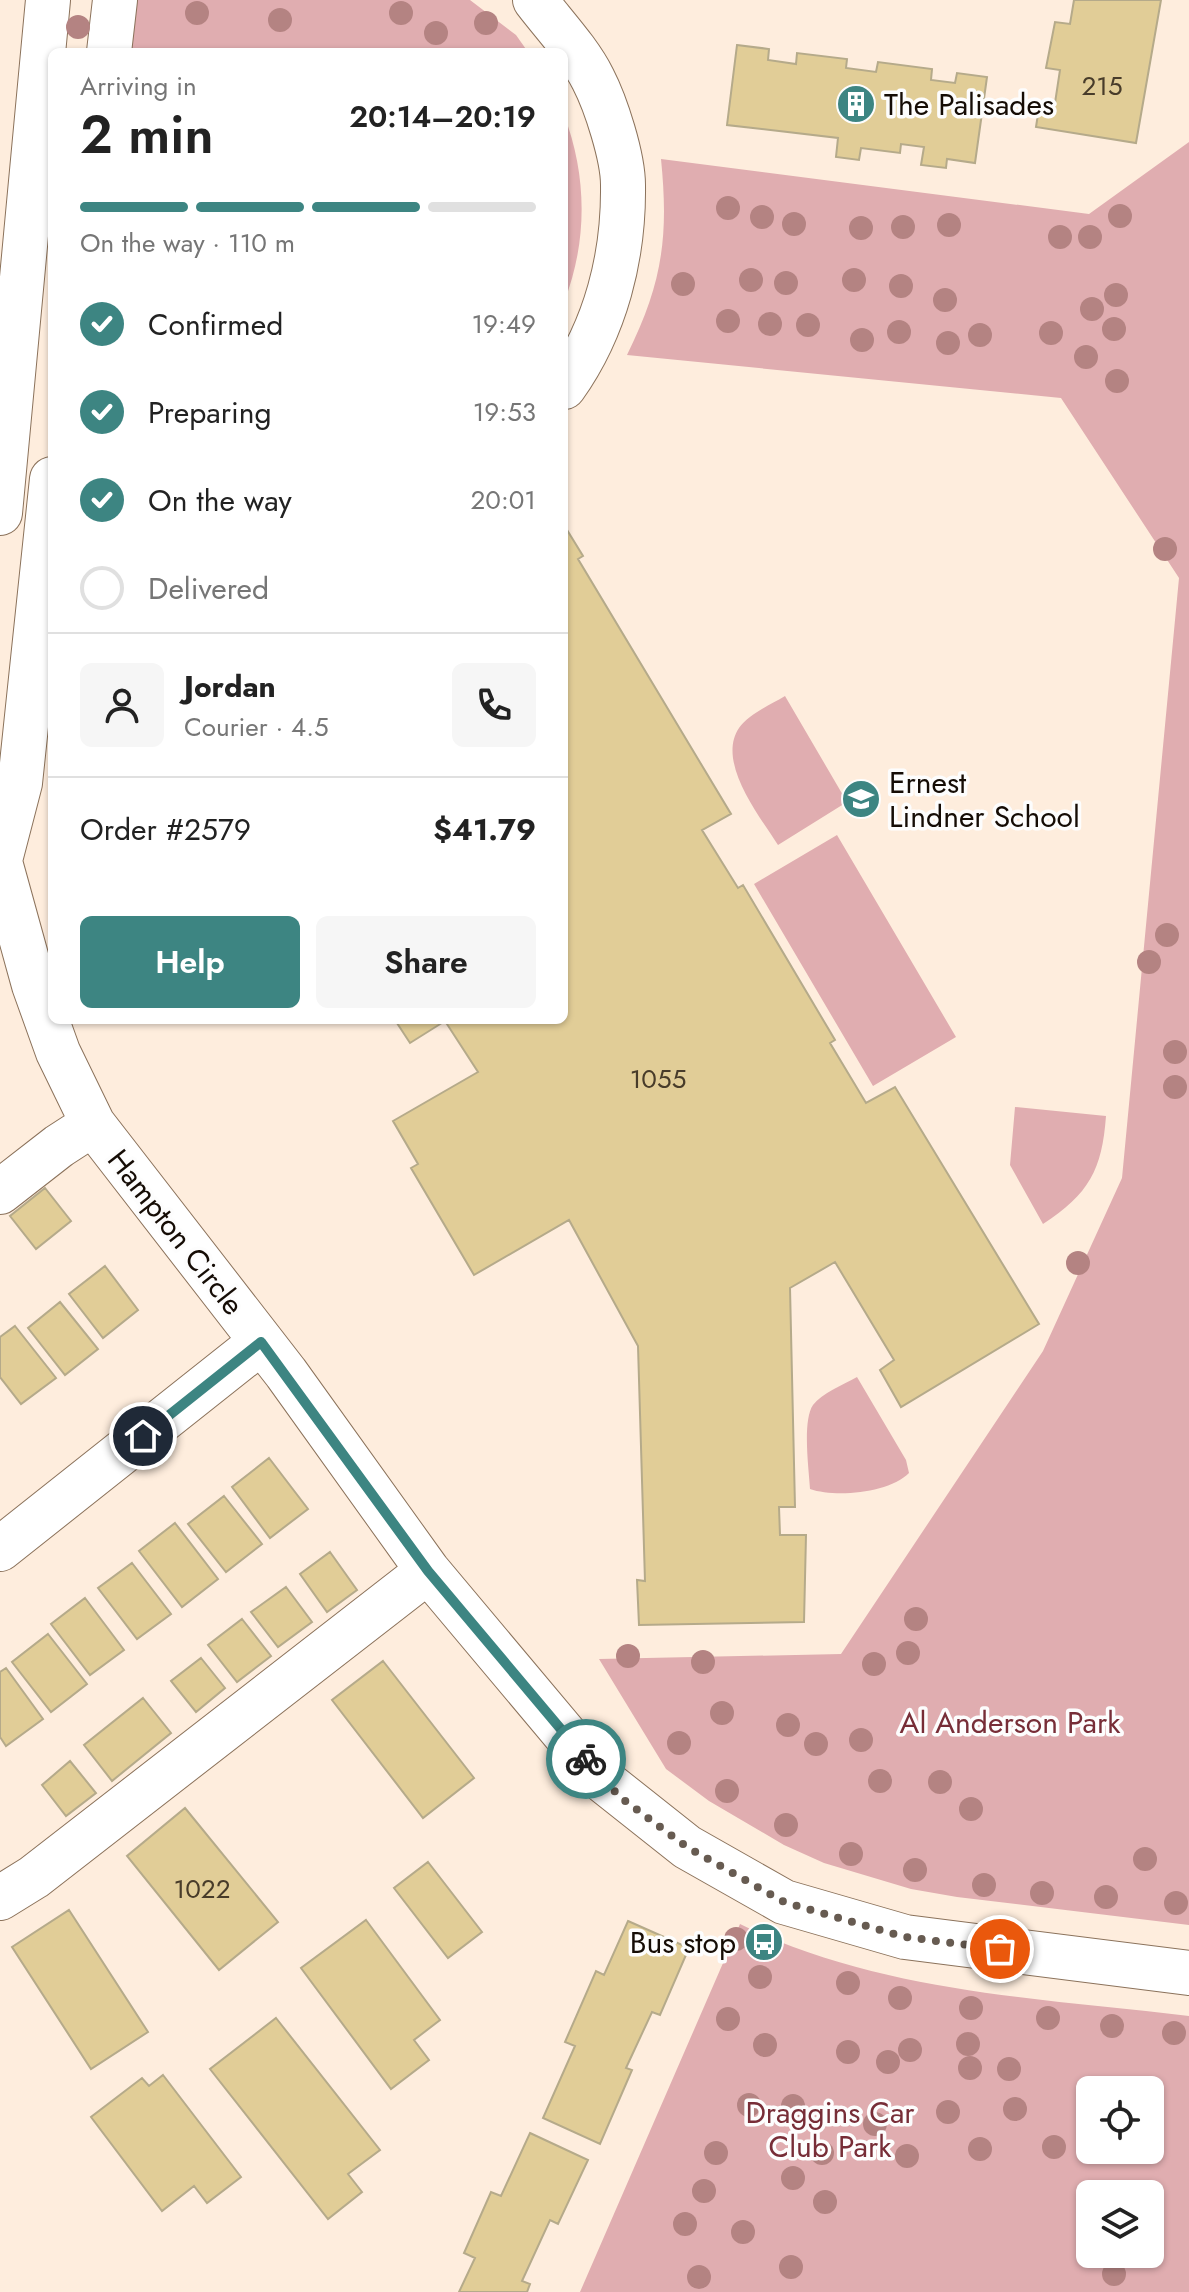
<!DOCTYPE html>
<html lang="en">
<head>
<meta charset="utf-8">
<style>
	:root { --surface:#fff; --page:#f6f6f6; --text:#222; --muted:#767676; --line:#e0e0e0; --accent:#3d8582 }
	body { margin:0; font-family:Jost,sans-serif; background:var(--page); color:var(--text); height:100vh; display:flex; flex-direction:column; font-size:30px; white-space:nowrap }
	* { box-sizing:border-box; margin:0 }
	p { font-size:26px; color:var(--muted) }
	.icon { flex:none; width:44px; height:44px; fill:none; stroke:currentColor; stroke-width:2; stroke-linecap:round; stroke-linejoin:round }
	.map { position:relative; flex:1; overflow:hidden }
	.panel { position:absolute; left:48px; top:48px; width:520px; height:976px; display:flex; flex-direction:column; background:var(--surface); border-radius:12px; box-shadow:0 2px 6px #0004 }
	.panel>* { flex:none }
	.controls { position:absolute; left:1076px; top:2076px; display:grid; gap:16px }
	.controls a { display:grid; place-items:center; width:88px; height:88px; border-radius:12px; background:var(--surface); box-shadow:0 2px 6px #0004; font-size:40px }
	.pin { position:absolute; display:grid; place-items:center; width:68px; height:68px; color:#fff; margin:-34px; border:4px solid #fff; border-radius:50%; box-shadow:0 2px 8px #0007 }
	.courier { position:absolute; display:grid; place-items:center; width:80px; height:80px; margin:-40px; border:6px solid #3d8582; border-radius:50%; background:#fff; color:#222; box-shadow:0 2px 10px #0007 }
	.head em { font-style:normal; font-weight:600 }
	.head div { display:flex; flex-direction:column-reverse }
	.head { display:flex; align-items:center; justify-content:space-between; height:136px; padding:0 32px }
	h1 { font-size:52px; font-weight:600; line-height:60px }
	.bar { display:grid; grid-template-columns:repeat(4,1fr); gap:12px 8px; align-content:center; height:96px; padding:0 32px }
	.bar i { height:10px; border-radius:6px; background:var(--line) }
	.bar .current { background:var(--accent) }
	.bar p { grid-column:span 4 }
	.line { display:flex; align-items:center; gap:20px; padding:0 32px; border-top:2px solid var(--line) }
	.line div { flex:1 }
	.round { display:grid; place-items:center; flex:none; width:84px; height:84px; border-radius:12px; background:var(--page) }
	ol { padding:0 32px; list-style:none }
	li { display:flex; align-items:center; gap:24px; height:88px }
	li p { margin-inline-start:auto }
	li .icon { padding:8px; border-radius:50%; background:var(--accent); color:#fff; stroke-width:4 }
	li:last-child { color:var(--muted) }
	li i { width:44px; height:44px; border:4px solid var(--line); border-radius:50% }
	.primary-button { display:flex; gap:16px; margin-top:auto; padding:16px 32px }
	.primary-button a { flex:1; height:92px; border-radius:12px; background:var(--accent); color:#fff; font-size:32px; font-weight:600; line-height:92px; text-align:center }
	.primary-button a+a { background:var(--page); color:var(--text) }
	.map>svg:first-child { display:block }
	.green { fill:#e0adb0; fill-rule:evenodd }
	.building { fill:#e1cd97; stroke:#b5aa8a; stroke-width:2 }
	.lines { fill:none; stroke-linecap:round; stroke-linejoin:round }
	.minor-casing { stroke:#8b725b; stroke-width:46 }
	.minor { stroke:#fff; stroke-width:44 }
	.tree { fill:#b48382 }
	.done { stroke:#675b51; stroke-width:8; stroke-dasharray:0 14.4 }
	.route { stroke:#3d8582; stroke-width:10 }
	.labels { text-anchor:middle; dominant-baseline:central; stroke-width:7; stroke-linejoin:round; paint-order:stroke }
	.number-label { font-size:26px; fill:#483c2a }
	.poi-label { font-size:30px; fill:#150c05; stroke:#fdfdfd; text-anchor:start }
	.street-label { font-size:30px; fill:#150c05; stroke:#fdfdfd }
	.park-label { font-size:30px; fill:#772d37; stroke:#fdfdfd }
</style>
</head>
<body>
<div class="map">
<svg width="1189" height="2292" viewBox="0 0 1189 2292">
	<rect width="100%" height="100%" fill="#feeddd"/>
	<path class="green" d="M133,0h337l46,35 12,17h-401z
		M564,115c23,60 24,126 0,187z
		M1189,142v1783l-232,-28 -46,-8 -87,-26 -40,-18 -75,-44 -43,-32 -67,-110 242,-5 202,-303 79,-173 57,-600 -118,-180 -434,-43c35,-71 42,-117 34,-196l428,55z
		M785,696l62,106 -69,43c-18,-28 -62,-83 -39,-117 10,-14 31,-23 46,-32z
		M837,835l119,202 -83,49 -119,-202z
		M1015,1107l91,9c-4,54 -17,78 -63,108l-33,-59z
		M857,1377l49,83 3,13c-20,20 -73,25 -99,16 -1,-19 -8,-68 3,-84 9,-12 30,-20 44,-28z
		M740,1924c139,68 297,74 449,92v276h-609zM1090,2090h60v60h-60zM1090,2194h60v60h-60z"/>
	<path class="building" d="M1074,0h87l-25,143 -100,-16 4,-26 15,2 5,-33 -14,-2 9,-46 15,2z
		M737,45l32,4 -1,11 28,4 1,-11 50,6 -1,9 30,4 2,-10 54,7 -1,11 24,3 2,-10 30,4 -12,86 -28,-4 -1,9 -25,-3 3,-18 -23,-3 -1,9 -39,-5 -2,12 -23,-3 2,-19 -111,-13z
		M564,525l19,31 -5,3 153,255 -29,16 36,58 5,-3 92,155 -5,3 36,60 29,-16 144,237 -138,83 -21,-37 14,-10 -59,-98 -45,26 5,219h-16l1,28h26l-2,87 -165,3 -2,-45 8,1 -7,-235 -69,-126 -95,55 -63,-107 7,-4 -25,-43 85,-49 -33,-51 -35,22 -15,-23h169z
		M45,1188l26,33 -35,28 -26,-33z
		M105,1266l33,44 -35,28 -34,-44z
		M60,1302l38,47 -33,26 -37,-47z
		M15,1326l41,52 -35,26 -21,-27v-40z
		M269,1458l39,51 -38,29 -38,-51z
		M224,1496l38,48 -36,28 -38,-48z
		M175,1523l43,56 -36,28 -43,-56z
		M330,1552l27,38 -30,22 -27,-38z
		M132,1563l39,51 -34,25 -39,-51z
		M286,1587l26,35 -34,25 -27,-35z
		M85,1598l39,52 -34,25 -39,-51z
		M242,1619l29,37 -34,26 -29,-37z
		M48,1634l39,50 -36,28 -39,-50z
		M201,1658l24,30 -29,24 -25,-31z
		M383,1661l91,117 -51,40 -91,-118z
		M6,1668l37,51 -37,27 -6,-9v-65z
		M143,1698l28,35 -59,48 -28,-36z
		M70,1761l26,32 -30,23 -24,-31z
		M185,1808l93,114 -59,48 -92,-114z
		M428,1862l54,70 -34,26 -54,-70z
		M69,1910l79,122 -57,37 -79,-122z
		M366,1920l74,100 -26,20 15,20 -38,29 -90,-121z
		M628,1921l61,27 -29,67 -8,-3 -26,56 6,2 -32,74 -57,-26 32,-72 -10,-4 31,-71 8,4z
		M276,2018l104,132 -32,24 14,18 -34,27 -118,-150z
		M163,2075l78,102 -34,26 -13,-17 -32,25 -71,-94 51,-39 7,8z
		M530,2133l58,27 -30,64 -8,-4 -28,61 8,3 -3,8h-68l16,-34 -11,-5 27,-61 10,4z"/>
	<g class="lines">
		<g class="minor-casing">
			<path id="minor" d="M535,0c19,25 44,51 58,79 13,25 30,78 30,106 1,71 -17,143 -59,202
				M109,52l6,-52
				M0,513l48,-513
				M0,860l20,-77 32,-304
				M0,862l34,123 24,67 35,72 193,249 142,198 177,211 82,65 97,55 121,35 284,36
				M0,1192l59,-46 34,-22
				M0,1549l261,-207
				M0,1898l34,-21 394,-306"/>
		</g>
		<use href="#minor" class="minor"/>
	</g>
	<g class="tree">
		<circle cx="197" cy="13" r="12"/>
		<circle cx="401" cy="13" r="12"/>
		<circle cx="280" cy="20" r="12"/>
		<circle cx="486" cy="23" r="12"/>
		<circle cx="78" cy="27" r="12"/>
		<circle cx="436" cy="33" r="12"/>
		<circle cx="728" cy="208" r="12"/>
		<circle cx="1120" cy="216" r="12"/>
		<circle cx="762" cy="217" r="12"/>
		<circle cx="794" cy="224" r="12"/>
		<circle cx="949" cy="225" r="12"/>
		<circle cx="903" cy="227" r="12"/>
		<circle cx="861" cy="228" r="12"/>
		<circle cx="1060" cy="237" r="12"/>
		<circle cx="1090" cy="237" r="12"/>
		<circle cx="751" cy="280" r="12"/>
		<circle cx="854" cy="280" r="12"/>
		<circle cx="786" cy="283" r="12"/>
		<circle cx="683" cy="284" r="12"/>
		<circle cx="901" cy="286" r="12"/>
		<circle cx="1116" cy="295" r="12"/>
		<circle cx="945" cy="300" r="12"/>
		<circle cx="1092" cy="309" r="12"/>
		<circle cx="728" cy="321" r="12"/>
		<circle cx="770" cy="324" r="12"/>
		<circle cx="808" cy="325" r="12"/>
		<circle cx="1114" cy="329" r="12"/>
		<circle cx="899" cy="332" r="12"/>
		<circle cx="1051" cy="333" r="12"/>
		<circle cx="980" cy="335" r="12"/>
		<circle cx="862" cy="340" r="12"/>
		<circle cx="948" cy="343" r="12"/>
		<circle cx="1086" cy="357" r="12"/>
		<circle cx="1117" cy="381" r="12"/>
		<circle cx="1165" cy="549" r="12"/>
		<circle cx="1167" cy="935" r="12"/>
		<circle cx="1149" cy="962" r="12"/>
		<circle cx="1175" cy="1052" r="12"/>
		<circle cx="1175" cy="1087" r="12"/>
		<circle cx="1078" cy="1263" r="12"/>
		<circle cx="916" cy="1619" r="12"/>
		<circle cx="908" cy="1653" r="12"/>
		<circle cx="628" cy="1656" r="12"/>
		<circle cx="703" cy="1662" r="12"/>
		<circle cx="874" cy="1664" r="12"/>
		<circle cx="722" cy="1713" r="12"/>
		<circle cx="788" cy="1725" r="12"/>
		<circle cx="861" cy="1740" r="12"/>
		<circle cx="679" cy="1743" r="12"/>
		<circle cx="816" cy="1744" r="12"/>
		<circle cx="880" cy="1781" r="12"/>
		<circle cx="940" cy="1782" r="12"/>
		<circle cx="727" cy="1791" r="12"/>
		<circle cx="971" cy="1809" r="12"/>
		<circle cx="786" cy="1825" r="12"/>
		<circle cx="851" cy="1854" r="12"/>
		<circle cx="1145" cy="1859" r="12"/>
		<circle cx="915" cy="1870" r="12"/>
		<circle cx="984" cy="1885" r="12"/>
		<circle cx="1042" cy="1893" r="12"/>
		<circle cx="1106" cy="1897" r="12"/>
		<circle cx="1176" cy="1903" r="12"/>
		<circle cx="736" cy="1939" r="12"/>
		<circle cx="760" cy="1977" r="12"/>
		<circle cx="848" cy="1983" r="12"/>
		<circle cx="900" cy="1998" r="12"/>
		<circle cx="971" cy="2008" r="12"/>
		<circle cx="1048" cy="2018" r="12"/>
		<circle cx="728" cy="2019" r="12"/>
		<circle cx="1112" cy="2026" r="12"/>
		<circle cx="1174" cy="2033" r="12"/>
		<circle cx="968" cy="2044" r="12"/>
		<circle cx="765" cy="2045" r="12"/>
		<circle cx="910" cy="2050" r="12"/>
		<circle cx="848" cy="2052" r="12"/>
		<circle cx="888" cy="2062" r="12"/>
		<circle cx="970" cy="2068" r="12"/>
		<circle cx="1009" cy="2069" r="12"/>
		<circle cx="749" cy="2105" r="12"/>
		<circle cx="793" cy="2106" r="12"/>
		<circle cx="1015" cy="2109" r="12"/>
		<circle cx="948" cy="2112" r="12"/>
		<circle cx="875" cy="2124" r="12"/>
		<circle cx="1054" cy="2147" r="12"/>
		<circle cx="980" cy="2149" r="12"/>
		<circle cx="716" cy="2153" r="12"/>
		<circle cx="822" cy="2153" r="12"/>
		<circle cx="907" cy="2156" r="12"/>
		<circle cx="793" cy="2178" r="12"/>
		<circle cx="704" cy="2191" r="12"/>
		<circle cx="825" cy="2202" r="12"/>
		<circle cx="685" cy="2224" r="12"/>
		<circle cx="743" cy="2232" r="12"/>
		<circle cx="791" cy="2267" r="12"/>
		<circle cx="1114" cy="2274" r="12"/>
		<circle cx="699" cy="2277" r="12"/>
	</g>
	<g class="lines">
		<path class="done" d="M586,1759l19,23 19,18 63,47 97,55 121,35 95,12"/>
		<path class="route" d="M143,1436l118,-94 167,229 158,188"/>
	</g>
	<defs>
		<g id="building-disc" transform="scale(2)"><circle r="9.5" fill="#3d8582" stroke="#fdfdfd"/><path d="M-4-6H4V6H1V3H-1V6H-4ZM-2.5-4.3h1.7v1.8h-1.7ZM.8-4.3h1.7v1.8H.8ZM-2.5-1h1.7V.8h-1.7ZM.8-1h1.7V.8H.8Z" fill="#fff"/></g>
		<g id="school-disc" transform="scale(2)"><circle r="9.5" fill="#3d8582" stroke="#fdfdfd"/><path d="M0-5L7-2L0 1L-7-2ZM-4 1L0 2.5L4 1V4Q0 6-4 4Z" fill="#fff"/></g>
		<g id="bus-disc" transform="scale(2)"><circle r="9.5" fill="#3d8582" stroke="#fdfdfd"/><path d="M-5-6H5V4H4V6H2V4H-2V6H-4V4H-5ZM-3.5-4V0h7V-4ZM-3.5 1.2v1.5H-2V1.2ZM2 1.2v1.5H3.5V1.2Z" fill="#fff"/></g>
	</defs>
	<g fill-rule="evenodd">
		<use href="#building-disc" x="856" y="104"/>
		<use href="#school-disc" x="861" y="799"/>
		<use href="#bus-disc" x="764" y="1942"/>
	</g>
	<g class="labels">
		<g class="number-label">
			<text x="1102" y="86">215</text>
			<text x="658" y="1079">1055</text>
			<text x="202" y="1889">1022</text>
		</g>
		<g class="poi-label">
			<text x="884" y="104">The Palisades</text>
			<text x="889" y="782">Ernest<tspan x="889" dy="34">Lindner School</tspan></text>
			<text x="736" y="1942" text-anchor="end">Bus stop</text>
		</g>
		<g class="street-label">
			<text transform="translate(176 1232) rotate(52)">Hampton Circle</text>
		</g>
		<g class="park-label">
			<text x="1010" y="1722">Al Anderson Park</text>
			<text x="830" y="2112">Draggins Car<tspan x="830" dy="34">Club Park</tspan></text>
		</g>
	</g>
</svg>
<div class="controls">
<a><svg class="icon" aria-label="locate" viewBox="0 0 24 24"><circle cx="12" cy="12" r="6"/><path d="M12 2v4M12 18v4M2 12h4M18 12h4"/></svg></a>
<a><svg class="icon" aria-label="layers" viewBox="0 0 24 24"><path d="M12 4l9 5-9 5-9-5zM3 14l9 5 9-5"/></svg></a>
</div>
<div class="pin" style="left:1000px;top:1949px;background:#ea580c"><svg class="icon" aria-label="bag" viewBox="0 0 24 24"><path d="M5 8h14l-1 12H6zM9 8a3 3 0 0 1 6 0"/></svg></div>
<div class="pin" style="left:143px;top:1436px;background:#1f2937"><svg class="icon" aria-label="home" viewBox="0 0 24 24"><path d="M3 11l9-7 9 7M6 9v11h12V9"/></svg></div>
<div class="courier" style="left:586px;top:1759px"><svg class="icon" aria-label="bike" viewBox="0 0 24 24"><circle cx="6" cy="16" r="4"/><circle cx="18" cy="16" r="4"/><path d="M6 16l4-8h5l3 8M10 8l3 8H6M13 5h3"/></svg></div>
<section class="panel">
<div class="head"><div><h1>2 min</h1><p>Arriving in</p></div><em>20:14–20:19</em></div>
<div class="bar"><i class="current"></i><i class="current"></i><i class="current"></i><i></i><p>On the way · 110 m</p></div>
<ol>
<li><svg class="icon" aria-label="check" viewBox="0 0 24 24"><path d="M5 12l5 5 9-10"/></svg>Confirmed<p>19:49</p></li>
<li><svg class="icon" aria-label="check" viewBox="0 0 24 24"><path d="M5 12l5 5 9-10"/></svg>Preparing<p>19:53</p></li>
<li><svg class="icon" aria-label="check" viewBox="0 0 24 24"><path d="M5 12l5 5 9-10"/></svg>On the way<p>20:01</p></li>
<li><i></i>Delivered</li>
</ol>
<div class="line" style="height:144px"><a class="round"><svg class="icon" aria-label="person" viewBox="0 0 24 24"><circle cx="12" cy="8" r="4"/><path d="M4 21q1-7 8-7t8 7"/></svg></a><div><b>Jordan</b><p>Courier · 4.5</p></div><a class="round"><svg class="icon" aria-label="phone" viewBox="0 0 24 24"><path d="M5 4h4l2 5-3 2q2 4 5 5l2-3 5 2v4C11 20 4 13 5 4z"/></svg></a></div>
<div class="line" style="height:104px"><div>Order #2579</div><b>$41.79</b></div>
<div class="primary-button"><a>Help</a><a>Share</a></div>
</section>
</div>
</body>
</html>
